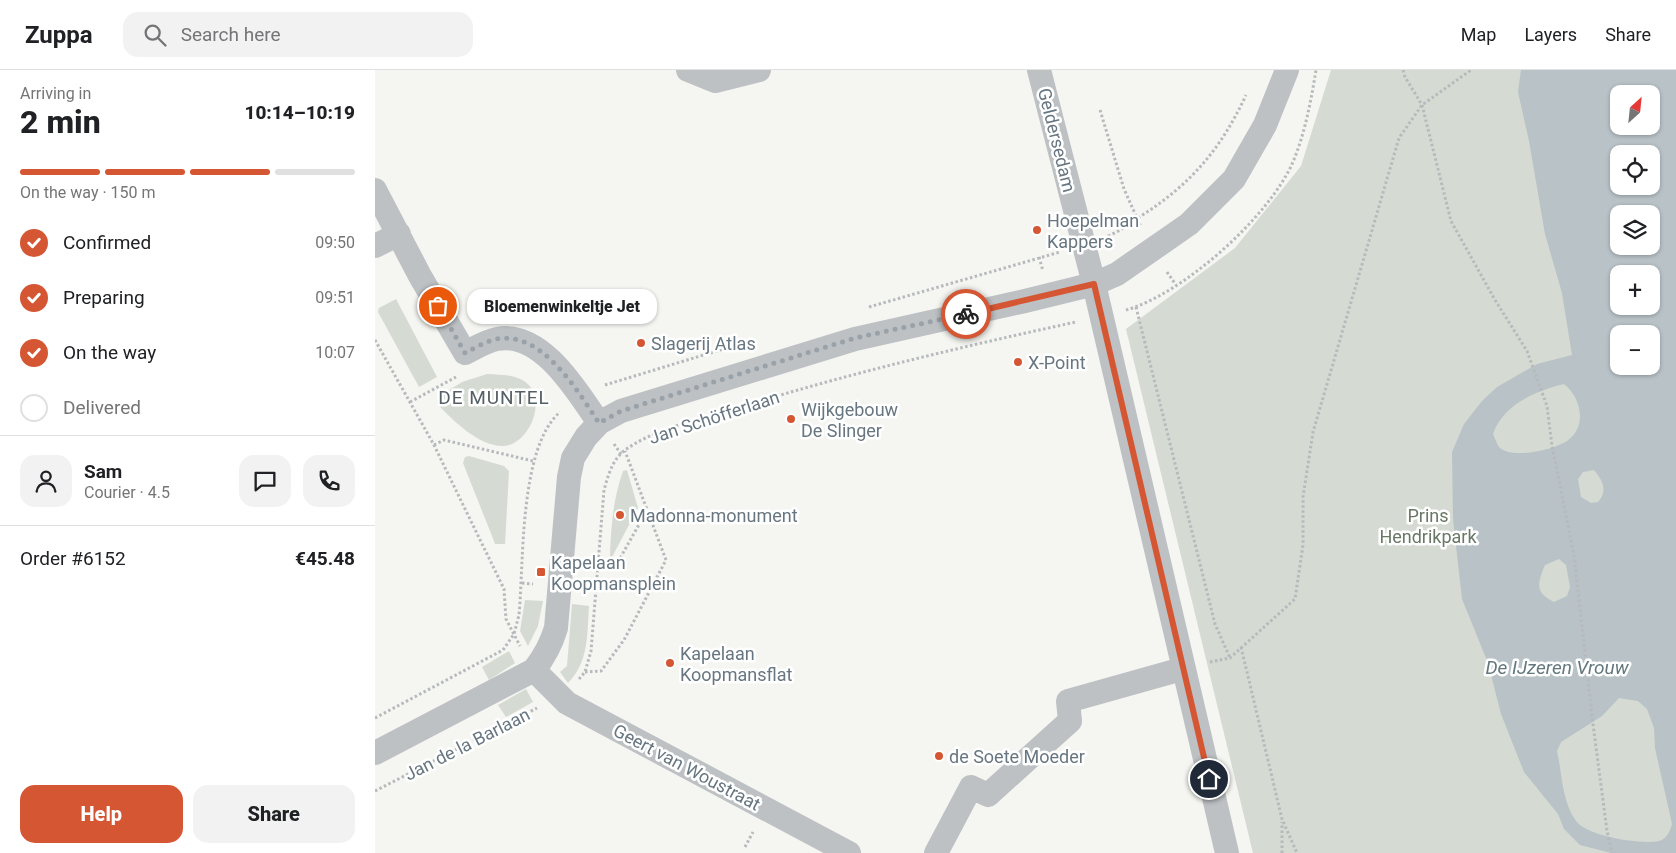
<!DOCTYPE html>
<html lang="en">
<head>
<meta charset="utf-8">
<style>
	:root { --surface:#fff; --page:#f2f2f2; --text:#202124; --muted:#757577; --line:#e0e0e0; --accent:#d55633 }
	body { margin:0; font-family:Roboto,sans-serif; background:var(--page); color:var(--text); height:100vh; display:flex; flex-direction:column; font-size:19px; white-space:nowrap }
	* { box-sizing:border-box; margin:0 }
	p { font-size:16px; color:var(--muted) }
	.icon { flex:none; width:28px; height:28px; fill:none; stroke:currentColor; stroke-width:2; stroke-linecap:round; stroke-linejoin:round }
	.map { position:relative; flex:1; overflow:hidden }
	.details { display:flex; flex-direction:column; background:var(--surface); width:375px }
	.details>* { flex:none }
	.needle { width:32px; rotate:27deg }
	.tools { position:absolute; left:1235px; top:15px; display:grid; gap:10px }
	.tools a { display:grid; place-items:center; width:50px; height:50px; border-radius:10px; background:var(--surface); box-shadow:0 1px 4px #0004; font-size:25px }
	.pin { position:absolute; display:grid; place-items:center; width:42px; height:42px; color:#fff; margin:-21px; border:2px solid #fff; border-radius:50%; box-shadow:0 1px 5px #0007 }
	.courier { position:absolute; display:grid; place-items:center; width:50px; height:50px; margin:-25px; border:4px solid #d55633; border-radius:50%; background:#fff; color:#222; box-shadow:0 1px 6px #0007 }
	.bubble { position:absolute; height:35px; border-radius:15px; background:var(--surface); box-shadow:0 1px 4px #0004; font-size:16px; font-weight:800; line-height:35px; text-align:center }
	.overview em { font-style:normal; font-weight:800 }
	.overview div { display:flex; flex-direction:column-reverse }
	.overview { display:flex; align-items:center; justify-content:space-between; height:85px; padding:0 20px }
	h1 { font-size:32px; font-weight:800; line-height:38px }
	.bar { display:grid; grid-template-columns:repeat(4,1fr); gap:8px 5px; align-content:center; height:60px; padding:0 20px }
	.bar i { height:6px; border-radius:4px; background:var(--line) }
	.bar .current { background:var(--accent) }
	.bar p { grid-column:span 4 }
	.line { display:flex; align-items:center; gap:12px; padding:0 20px; border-top:1px solid var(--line) }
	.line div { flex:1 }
	.round { display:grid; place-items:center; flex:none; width:52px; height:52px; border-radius:15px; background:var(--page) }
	ol { padding:0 20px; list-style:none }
	li { display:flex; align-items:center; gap:15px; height:55px }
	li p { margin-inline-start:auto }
	li .icon { padding:5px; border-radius:50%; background:var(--accent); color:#fff; stroke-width:4 }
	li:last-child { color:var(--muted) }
	li i { width:28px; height:28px; border:2px solid var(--line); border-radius:50% }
	.cta { display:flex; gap:10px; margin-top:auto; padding:10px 20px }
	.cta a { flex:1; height:58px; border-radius:15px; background:var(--accent); color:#fff; font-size:20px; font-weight:800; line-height:58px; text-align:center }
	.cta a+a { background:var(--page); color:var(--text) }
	header { display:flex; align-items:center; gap:30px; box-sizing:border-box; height:70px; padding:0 25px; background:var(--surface); border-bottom:1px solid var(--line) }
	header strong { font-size:24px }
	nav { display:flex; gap:28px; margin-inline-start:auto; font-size:18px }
	.search { width:350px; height:45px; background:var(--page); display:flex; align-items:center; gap:12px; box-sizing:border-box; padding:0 18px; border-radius:15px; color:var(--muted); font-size:19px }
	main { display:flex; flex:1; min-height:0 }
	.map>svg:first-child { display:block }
	.green { fill:#d5dad2; fill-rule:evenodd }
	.water { fill:#b8c2c7; fill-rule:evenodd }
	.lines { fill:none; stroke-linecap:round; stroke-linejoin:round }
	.path { stroke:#b7babc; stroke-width:3; stroke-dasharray:2.5 2.5; stroke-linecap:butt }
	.minor { stroke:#bdc1c4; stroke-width:24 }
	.done { stroke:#99a2a9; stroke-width:5; stroke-dasharray:0 9 }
	.route { stroke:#d55633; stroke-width:6 }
	.poi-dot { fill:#d55633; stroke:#fff; stroke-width:2 }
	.labels { text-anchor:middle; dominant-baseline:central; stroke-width:5; stroke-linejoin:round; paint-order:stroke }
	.street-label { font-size:18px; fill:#677681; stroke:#fff }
	.poi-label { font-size:18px; fill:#677681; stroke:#fff; text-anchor:start }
	.park-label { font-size:18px; fill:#697865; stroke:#fff }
	.neighbourhood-label { font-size:19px; letter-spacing:1px; fill:#545f66; stroke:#fff }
	.water-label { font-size:19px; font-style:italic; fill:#63777e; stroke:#fff }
</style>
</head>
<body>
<header>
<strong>Zuppa</strong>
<div class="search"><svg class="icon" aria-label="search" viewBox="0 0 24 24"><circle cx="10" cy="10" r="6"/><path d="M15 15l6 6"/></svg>Search here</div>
<nav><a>Map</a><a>Layers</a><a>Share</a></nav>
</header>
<main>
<section class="details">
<div class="overview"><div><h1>2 min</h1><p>Arriving in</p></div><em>10:14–10:19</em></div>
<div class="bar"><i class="current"></i><i class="current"></i><i class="current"></i><i></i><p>On the way · 150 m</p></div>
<ol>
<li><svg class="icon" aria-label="check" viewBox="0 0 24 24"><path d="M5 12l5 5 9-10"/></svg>Confirmed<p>09:50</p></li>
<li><svg class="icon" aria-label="check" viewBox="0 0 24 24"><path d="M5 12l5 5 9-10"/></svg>Preparing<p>09:51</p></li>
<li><svg class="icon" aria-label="check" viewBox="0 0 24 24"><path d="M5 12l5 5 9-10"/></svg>On the way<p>10:07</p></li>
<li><i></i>Delivered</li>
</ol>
<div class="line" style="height:90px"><a class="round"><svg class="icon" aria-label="person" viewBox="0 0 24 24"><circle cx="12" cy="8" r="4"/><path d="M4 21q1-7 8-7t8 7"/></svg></a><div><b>Sam</b><p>Courier · 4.5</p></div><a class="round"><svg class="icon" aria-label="chat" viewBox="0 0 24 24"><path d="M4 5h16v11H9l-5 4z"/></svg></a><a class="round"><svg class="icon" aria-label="phone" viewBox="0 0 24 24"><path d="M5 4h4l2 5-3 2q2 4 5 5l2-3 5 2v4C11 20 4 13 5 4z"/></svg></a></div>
<div class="line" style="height:65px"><div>Order #6152</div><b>€45.48</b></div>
<div class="cta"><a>Help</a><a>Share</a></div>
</section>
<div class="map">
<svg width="1301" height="783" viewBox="0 0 1301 783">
	<rect width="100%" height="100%" fill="#f5f5f2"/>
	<path class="green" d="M956,0h345v783h-423l-127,-524 109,-81 66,-82zM1244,24h32v32h-32zM1244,84h32v32h-32zM1244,144h32v32h-32zM1244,204h32v32h-32zM1244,264h32v32h-32z
		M21,229l41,78 -18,10 -41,-75 1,-4z
		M112,304c13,1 26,0 37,7 25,16 6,63 -20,65 -25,1 -51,-26 -67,-42l1,-7 24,-15z
		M94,386l35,10 5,5 -4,73h-10l-3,-8 -29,-73 2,-6z
		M252,400l11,38 -26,49 -2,-1c1,-29 3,-57 13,-85z
		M150,530l18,1 -5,25 -10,20 -8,-15z
		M197,534l17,2c-2,28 0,56 -21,77l-8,-11 7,-6z
		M134,581l6,12 -26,17 -7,-13z
		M151,619l7,13 -27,15 -8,-12z"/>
	<path class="water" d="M1146,0h155v783h-65l-31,-8 -16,-16 -6,-15 -34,-42 -23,-58 -13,-51 -26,-64 -9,-80 -1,-67 12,-28 18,-23 15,-14 40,-23 35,-9 -10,-62 -17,-59 -16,-93 -11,-49zM1244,24h32v32h-32zM1244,84h32v32h-32zM1244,144h32v32h-32zM1244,204h32v32h-32zM1244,264h32v32h-32zM1189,314c17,13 24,43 3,57 -13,9 -54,18 -67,7 -3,-3 -5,-10 -7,-14 10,-29 42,-43 71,-50zM1219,400c9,11 14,21 4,32l-7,1 -10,-6 -3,-18 5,-7zM1184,489l7,6 4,22 -3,9 -13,6c-19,-9 -17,-18 -9,-37zM1244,628l19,3 9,8 7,19 1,20 17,76c-2,7 -5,15 -13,17 -17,4 -73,-5 -83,-20 -14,-19 -14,-48 -19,-70l4,-9 41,-26z"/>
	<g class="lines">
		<path class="path" d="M1028,0l2,7 17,28 29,116 44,79 32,51 20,55 5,40 22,109 19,169 14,107 5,22
			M725,40l24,79 17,38
			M733,166c12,-5 23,-13 33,-20 50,-32 80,-67 105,-121
			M664,187l4,14
			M792,202l9,13
			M494,237l191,-55
			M761,237l79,317 15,34
			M751,240c57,-16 143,-93 167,-148 12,-29 18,-61 23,-92
			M0,270l59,105 70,144 2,30 14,27
			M230,315l138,-42
			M35,332l46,-25
			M239,374l7,10
			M59,375l10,-5 89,21
			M212,495l27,4 27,-48 8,-5
			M147,513l11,1
			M866,577l41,172 15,34
			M835,592l20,-4 65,-59 8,-54v-48l10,-65 86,-294 23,-33 49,-35
			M210,602l16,-1 23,-31 42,-80 -41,-109
			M204,609l6,-7 6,-21 13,-161c4,-14 8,-30 21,-40 31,-22 73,-30 109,-41 113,-35 226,-62 342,-87
			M0,648l128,-68 11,-16 5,-19c5,-53 0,-167 41,-203
			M0,721l162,-83
			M370,777l8,-15
			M907,783v-31"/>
		<path class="minor" d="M313,0l27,11 44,-11
			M664,0l55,214 133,569
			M0,120l45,86 45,77c10,-5 21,-12 32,-14 45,-9 81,54 102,84
			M0,176l24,-12
			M159,600l33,33 282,150
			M0,683l159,-83c11,-14 17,-25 22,-42l13,-151 4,-19 13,-21 13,-14 22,-12 234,-72 170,-38 69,-17 23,-10 72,-50 45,-45 31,-54 22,-55
			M561,783l35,-66 17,8 82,-74 -2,-20 114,-32"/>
	</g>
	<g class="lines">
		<path class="done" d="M63,236l27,47c10,-5 21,-12 32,-14 45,-9 82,54 102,84l22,-12 234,-73 111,-24"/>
		<path class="route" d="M591,244l128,-30 115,495"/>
	</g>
	<g class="poi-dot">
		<circle cx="662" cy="160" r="5"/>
		<circle cx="266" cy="273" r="5"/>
		<circle cx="643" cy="292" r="5"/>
		<circle cx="416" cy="349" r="5"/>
		<circle cx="245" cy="445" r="5"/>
		<rect x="161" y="497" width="10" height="10" rx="2.5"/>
		<circle cx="295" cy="593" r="5"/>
		<circle cx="564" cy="686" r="5"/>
	</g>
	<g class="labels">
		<g class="street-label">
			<text transform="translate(682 70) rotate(76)">Geldersedam</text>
			<text transform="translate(339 347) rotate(-18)">Jan Schöfferlaan</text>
			<text transform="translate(92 674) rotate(-27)">Jan de la Barlaan</text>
			<text transform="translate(312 697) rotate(28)">Geert van Woustraat</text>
		</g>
		<g class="poi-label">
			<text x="672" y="150">Hoepelman<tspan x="672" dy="21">Kappers</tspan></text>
			<text x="276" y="273">Slagerij Atlas</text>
			<text x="653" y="292">X-Point</text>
			<text x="426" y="339">Wijkgebouw<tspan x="426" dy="21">De Slinger</tspan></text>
			<text x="255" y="445">Madonna-monument</text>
			<text x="176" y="492">Kapelaan<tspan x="176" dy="21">Koopmansplein</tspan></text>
			<text x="305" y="583">Kapelaan<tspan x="305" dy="21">Koopmansflat</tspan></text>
			<text x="574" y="686">de Soete Moeder</text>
		</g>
		<g class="park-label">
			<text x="1053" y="445">Prins<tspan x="1053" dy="21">Hendrikpark</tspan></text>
		</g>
		<g class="neighbourhood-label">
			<text x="119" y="327">DE MUNTEL</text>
		</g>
		<g class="water-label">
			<text x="1182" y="597">De IJzeren Vrouw</text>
		</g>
	</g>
</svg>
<div class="tools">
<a><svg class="needle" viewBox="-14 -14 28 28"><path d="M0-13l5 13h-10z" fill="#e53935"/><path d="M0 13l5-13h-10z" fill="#757577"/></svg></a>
<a><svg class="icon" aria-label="locate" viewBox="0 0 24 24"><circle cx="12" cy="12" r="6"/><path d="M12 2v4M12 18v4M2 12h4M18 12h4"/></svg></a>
<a><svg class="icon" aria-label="layers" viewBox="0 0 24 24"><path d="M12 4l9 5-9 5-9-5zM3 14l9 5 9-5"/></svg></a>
<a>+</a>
<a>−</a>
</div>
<div class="pin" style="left:63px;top:236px;background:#ea580c"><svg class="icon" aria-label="bag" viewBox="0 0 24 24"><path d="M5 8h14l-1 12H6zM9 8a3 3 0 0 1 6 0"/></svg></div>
<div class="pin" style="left:834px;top:709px;background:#1f2937"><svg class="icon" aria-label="home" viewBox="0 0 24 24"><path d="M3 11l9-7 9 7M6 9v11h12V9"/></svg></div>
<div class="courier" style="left:591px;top:244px"><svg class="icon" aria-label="bike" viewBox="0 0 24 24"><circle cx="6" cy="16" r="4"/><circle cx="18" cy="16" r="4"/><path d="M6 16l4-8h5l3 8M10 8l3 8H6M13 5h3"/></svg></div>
<div class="bubble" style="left:92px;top:219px;width:190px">Bloemenwinkeltje Jet</div>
</div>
</main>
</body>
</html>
